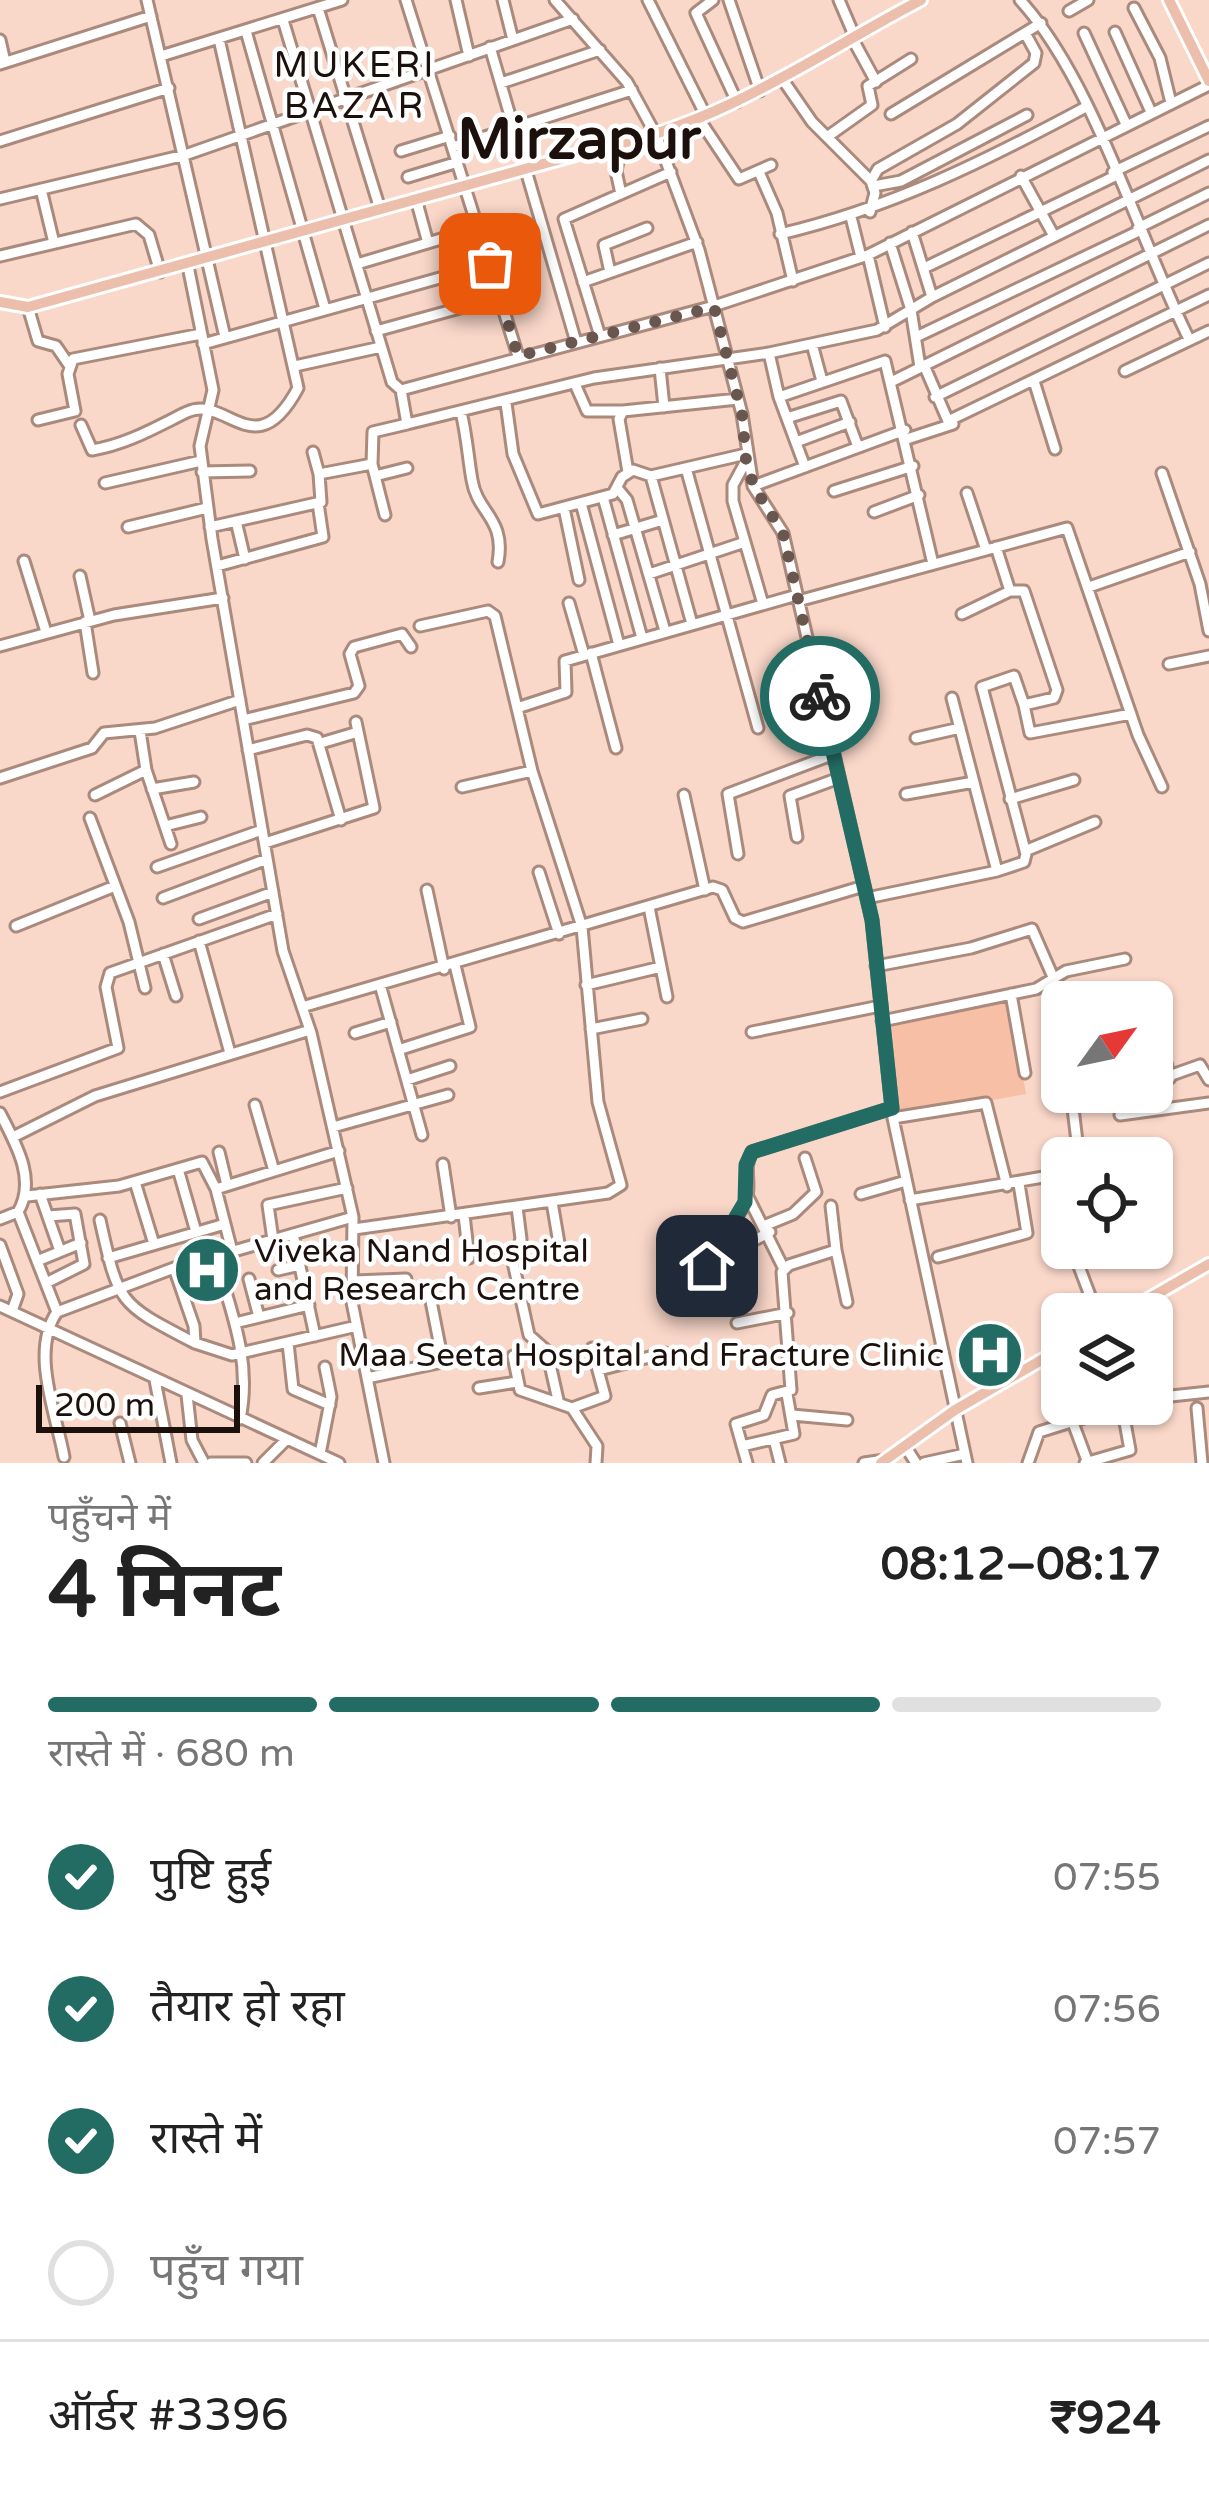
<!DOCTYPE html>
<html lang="hi">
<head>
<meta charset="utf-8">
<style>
	:root { --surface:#fff; --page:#f2f2f2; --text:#222; --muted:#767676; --line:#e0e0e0; --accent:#236c63 }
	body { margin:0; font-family:"Varela Round","Noto Sans Devanagari",sans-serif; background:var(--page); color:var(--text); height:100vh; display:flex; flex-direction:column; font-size:45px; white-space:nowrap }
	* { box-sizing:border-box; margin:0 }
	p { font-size:39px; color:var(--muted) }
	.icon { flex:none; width:66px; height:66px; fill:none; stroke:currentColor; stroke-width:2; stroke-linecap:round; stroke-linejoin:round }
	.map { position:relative; height:1463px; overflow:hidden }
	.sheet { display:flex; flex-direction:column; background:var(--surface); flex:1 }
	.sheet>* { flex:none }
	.needle { width:78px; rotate:57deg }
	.controls { position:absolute; left:1041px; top:981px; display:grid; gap:24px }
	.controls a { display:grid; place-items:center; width:132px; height:132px; border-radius:18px; background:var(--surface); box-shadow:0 3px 9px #0004; font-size:60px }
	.scale { position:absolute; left:36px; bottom:30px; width:204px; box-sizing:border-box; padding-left:12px; border:6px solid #1b100b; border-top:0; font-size:33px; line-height:42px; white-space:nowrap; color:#1b100b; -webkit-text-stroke:9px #fff; paint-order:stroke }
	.pin { position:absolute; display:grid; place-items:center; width:102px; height:102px; color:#fff; margin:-51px; border-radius:24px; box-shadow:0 6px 18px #0006 }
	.courier { position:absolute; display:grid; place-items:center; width:120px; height:120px; margin:-60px; border:9px solid #236c63; border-radius:50%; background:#fff; color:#222; box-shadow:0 3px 15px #0007 }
	.headline em { font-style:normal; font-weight:700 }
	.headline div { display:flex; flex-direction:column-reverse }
	.headline { display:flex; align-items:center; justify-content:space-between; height:204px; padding:0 48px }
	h1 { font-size:78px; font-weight:700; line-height:90px }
	.bar { display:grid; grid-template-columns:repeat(4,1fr); gap:18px 12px; align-content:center; height:144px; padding:0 48px }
	.bar i { height:15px; border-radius:9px; background:var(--line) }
	.bar .current { background:var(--accent) }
	.bar p { grid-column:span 4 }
	.line { display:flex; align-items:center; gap:30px; padding:0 48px; border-top:3px solid var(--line) }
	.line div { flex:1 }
	ol { padding:0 48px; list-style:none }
	li { display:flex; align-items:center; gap:36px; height:132px }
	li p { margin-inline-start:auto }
	li .icon { padding:12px; border-radius:50%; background:var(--accent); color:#fff; stroke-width:4 }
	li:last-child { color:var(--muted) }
	li i { width:66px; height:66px; border:6px solid var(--line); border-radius:50% }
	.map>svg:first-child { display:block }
	.green { fill:#f8bfa7 }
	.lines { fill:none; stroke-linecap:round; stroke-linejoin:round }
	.minor-casing { stroke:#a98a7d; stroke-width:15 }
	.major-casing { stroke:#fff; stroke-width:16 }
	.minor { stroke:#fff; stroke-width:9 }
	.major { stroke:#ecbfad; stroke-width:10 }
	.done { stroke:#69564e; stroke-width:12; stroke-dasharray:0 21.6 }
	.route { stroke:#236c63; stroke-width:15 }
	.labels { text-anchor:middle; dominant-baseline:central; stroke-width:9; stroke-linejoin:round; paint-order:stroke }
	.poi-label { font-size:33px; fill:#1b100b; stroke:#fff; text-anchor:start }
	.neighbourhood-label { font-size:36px; letter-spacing:3px; fill:#1b100b; stroke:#fff }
	.town-label { font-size:57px; font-weight:bold; fill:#1b100b; stroke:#fff }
</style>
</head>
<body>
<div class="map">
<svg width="1209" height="1463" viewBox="0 0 1209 1463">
	<rect width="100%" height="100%" fill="#f9d7c9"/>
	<path class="green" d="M1009,1001l17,93 -127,23 -11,-92z"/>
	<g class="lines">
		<g class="minor-casing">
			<path id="minor" d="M147,0l78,337
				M406,0l112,356
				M456,0l13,56
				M503,0l10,40
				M555,0l72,82 30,55 42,113 43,164 11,72 30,47 89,387 21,198 74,345
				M648,0l58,116
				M713,0l-17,13 41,89
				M729,0l31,91
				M839,0l15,35
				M1020,0c74,81 118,237 169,339
				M318,8l62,201
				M1134,8l26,50 11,45
				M1069,11l19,-11
				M283,20l109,362 9,8 313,-84 154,-51 341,-170
				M246,31l79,278
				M1115,32l36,80
				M1084,33l42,91
				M851,36l25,46
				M0,40l5,22
				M490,47l86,295
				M161,56l181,-56
				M0,64l151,-48
				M783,80l29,42 59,59 4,12 -5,19
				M501,83l99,-33
				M891,114l150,-91
				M699,119l40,60 32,-14
				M827,137l45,-32 -4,-19 43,-27
				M0,141l169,-53
				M453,147l179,-57
				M401,151l49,-15
				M759,172l18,41 16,68
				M1113,172l96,-46
				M1021,176l33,60
				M408,177l50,-15
				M871,181l7,-12 79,-45 77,-61 2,-10 -11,-20
				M874,186l27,-5 126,-66
				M41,189l13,54
				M621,194l-5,-23 6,-28
				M0,199l185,-44 388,-136
				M416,199l12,44
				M851,217l10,40
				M1138,228l71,-35
				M912,232l20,65
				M780,234c111,-26 205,-73 304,-126
				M890,243l21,67 9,57
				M868,255l17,72
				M0,256l136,-32 13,11 11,37
				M357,264l121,-36
				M188,266l25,124 -13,56 12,93 71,412 28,82 42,184 -1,85 32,161
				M924,268l191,-92
				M610,272l-6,-27 43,-17
				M583,282l114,-40
				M28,307l10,34 18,5 13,19
				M376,331l124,-34
				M600,336l-36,-117 107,-47
				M916,337l223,-106
				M203,344l287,-80
				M812,344l10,37
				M769,353l10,44 106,-36 48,203
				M924,365l24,56 261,-126
				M295,366l86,-19
				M660,368l4,39
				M1125,371l84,-40
				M893,381l316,-156
				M1034,381l21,68
				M575,384l12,27h36
				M779,397l26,70
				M935,397l274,-134
				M506,403l7,51 25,60 75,-20 9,-17 11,-7 18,6
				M461,412c6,24 7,46 11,68 5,33 34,38 26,82
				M787,418l54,-17 17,46
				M38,420l37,-9 -7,-37 5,-15 128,-25
				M407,424l187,-46 175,-25 108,-23 55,-33 277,-137
				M81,425l11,25c36,-6 64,-23 95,-38 40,-18 68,56 111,-24l-79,-349
				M907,439l46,-15
				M796,442l54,-20
				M313,452l6,22
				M746,461l-13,24v16l30,103
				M372,464l13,51
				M686,468l72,260
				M202,472l48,-1
				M628,472l-9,-53 4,-8 115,-12
				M1162,473l38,111 9,47
				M375,476l32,-8
				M105,483l96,-22
				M753,486l152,-56
				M618,489l9,11 38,131
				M834,491l79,-25
				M967,493l19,57
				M603,497l39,141
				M581,503l38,142
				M564,508l15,72
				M874,512l45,-17
				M236,521l9,38
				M128,527l79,-19
				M210,527l111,-25 -2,-28 53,-10 1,-32 34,-8 -6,-34
				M613,535l50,-15
				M24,561l22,71
				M217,566l106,-29 -5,-34
				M649,574l96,-32
				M80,576l10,45
				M1089,587l101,-35
				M1010,591h14l33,99 -3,8 -30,7 6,28 101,-19
				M798,601l269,-73 71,207 24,52
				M569,603l15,52
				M962,614l48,-23 -14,-44
				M85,622l8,51
				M692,624l-41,-148 95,-22
				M0,646l114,-31 109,-17
				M591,653l25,95
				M1169,664l40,-8
				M517,708l49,-16 -1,-31 232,-66
				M243,720l111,-27 5,-7 -9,-32 4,-7 48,-13 9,13
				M140,731l6,39 25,74
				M916,738l44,-10
				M321,743l37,-11
				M248,750l59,-15 10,3 24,82
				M0,778l92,-30 12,-15 51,-5 85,-28
				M462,787l70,-16
				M152,789l42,-7
				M906,794l68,-12
				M95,795l51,-25
				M684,795l21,95
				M1010,799l64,-19
				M90,818l39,104 16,66
				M165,826l36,-9
				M797,837l-7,-41 49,-18
				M265,843l109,-35 -18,-86
				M1025,851l70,-29
				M738,854l-10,-60 106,-40
				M157,867l105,-37
				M997,871l27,-9 2,-8 -44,-167 32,-11 10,29
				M539,872l20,62
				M427,890l17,79
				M163,898l104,-39
				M867,898l130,-27 -45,-173
				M649,907l18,90
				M199,919l74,-27
				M16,926l99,-40
				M199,941l31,112
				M163,954l13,42
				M876,966l95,-18 61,-19 28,64 2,58
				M586,985l75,-18
				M381,988l41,147
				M1011,994l14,79
				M302,1007l411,-120 9,3 13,28 8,4 121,-36
				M882,1021l154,-32 30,-18 59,-12
				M591,1029l51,-10
				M752,1032l128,-26
				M355,1033l36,-11
				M1160,1041l10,37
				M398,1050l72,-23 -15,-62
				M407,1080l43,-14
				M1152,1082l48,-17 9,15
				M0,1092l118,-44 -12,-61 4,-14 167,-59
				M1071,1092l8,66
				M255,1105l19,66
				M0,1113c16,31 37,67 18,99
				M1120,1115l89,-12
				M893,1118l93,-15 21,83
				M333,1127l115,-32
				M13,1137l82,-41 215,-66
				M219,1152l8,33
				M443,1164l8,53
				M178,1169l18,63
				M135,1182l19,62
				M216,1189l123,-38
				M40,1194l20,57
				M861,1194l45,-13
				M747,1195l37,74
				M27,1196l92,-10 83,-24 14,27 16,62
				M910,1200l145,-25 7,41
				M552,1202l9,53
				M517,1207l4,32 -8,23 16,73 18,16 11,49
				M464,1215l5,43
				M0,1219l18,-7 39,100
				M100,1220c19,85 18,83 95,123
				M766,1225l27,-11 23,-22 -11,-34
				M354,1229l254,-36 13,-8 -23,-83 -16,-175 -50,-156 -37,-155 -7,-5 -68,15
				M293,1234l22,102
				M273,1240l-5,-35 79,-17
				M0,1245l18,49 -6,17
				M1072,1248l25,66
				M836,1250l11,52
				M215,1256c16,55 37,104 25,163
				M938,1257l89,-24 -8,-49
				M108,1258l117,-34
				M716,1260l54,-28
				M37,1261l44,-18
				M174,1268l20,58 1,17 37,12 125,-29
				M278,1270l22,-5
				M249,1279l10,38
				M669,1279l46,-19c6,-24 22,-38 31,-60 6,-17 -4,-31 6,-48l140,-44
				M354,1281l52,-2
				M46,1283l38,-19 -9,-50 -27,2
				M430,1296l13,66
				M0,1306l339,157
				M235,1323l74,-18
				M737,1323l51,-10
				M288,1343l5,46 37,16
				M513,1356l7,34 52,18 25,38 -1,17
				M1048,1356l14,37
				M599,1370l66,-17
				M367,1378l99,-21
				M155,1380l16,83
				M479,1388l38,-6
				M187,1395l5,45 12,23
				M1152,1398l57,-6
				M1066,1404l22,59
				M572,1408l33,-12 -13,-48
				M1197,1408l5,55
				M792,1415l55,5
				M120,1423l10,40
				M774,1439l6,24
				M742,1446l52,-12 -7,-40
				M905,1446l11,17
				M320,1454l11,-57 -6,-30
				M64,1457c-8,-44 -34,-106 -7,-145l117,-44 179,-51
				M211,1463h35
				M263,1463l24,-24
				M747,1463l-11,-39 28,-9 8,-20 19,-5 -9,-118 7,-7 47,-15 -5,-44
				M864,1463l21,-3
				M924,1463l41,-9
				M1028,1463l11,-31 89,-28
				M1085,1463l45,-13 -8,-44"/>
		</g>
		<g class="major-casing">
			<path id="major" d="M1169,0l40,81
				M0,302l28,5 576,-160c118,-23 212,-92 317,-147
				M1122,1314l87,-50
				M881,1463l74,-53 107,-62"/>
		</g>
		<use href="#minor" class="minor"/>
		<use href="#major" class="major"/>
	</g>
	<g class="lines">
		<path class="done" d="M490,264l28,92 196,-49 28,107 4,46 8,27 29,46 37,163"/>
		<path class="route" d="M707,1266l38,-64 1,-37 6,-13 140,-44 -20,-188 -52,-224"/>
	</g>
	<defs>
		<g id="hospital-disc" transform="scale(3.45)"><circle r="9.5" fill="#236c63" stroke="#fff"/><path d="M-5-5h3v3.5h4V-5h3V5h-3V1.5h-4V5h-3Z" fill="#fff"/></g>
	</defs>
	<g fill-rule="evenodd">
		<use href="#hospital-disc" x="207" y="1270"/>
		<use href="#hospital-disc" x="990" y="1355"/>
	</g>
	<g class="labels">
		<g class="poi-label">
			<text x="254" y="1251">Viveka Nand Hospital<tspan x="254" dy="38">and Research Centre</tspan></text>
			<text x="944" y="1355" text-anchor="end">Maa Seeta Hospital and Fracture Clinic</text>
		</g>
		<g class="neighbourhood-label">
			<text x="355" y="65">MUKERI<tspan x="355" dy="41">BAZAR</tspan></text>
		</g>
		<g class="town-label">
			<text x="579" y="140">Mirzapur</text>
		</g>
	</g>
</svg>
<div class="controls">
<a><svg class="needle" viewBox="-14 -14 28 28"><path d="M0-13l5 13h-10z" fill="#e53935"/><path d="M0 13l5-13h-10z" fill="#767676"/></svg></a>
<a><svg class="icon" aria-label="locate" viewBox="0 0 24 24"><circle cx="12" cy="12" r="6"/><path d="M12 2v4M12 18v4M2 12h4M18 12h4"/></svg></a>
<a><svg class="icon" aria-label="layers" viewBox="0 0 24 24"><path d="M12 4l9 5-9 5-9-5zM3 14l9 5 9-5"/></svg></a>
</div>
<div class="scale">200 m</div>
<div class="pin" style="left:490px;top:264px;background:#ea580c"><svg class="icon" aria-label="bag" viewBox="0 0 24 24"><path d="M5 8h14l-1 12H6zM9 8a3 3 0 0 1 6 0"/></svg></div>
<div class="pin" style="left:707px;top:1266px;background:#1f2937"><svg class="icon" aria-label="home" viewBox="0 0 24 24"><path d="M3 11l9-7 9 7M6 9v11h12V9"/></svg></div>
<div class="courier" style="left:820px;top:696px"><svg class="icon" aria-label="bike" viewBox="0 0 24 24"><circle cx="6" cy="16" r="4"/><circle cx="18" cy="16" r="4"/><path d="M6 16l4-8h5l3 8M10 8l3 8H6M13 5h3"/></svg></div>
</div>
<section class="sheet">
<div class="headline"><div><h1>4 मिनट</h1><p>पहुँचने में</p></div><em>08:12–08:17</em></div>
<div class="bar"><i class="current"></i><i class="current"></i><i class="current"></i><i></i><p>रास्ते में · 680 m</p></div>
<ol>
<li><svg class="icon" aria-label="check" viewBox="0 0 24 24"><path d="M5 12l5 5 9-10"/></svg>पुष्टि हुई<p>07:55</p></li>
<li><svg class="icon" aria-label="check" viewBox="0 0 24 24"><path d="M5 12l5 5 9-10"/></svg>तैयार हो रहा<p>07:56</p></li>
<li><svg class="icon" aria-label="check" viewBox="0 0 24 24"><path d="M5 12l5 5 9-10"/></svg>रास्ते में<p>07:57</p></li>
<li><i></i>पहुँच गया</li>
</ol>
<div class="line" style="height:156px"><div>ऑर्डर #3396</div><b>₹924</b></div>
</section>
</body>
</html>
